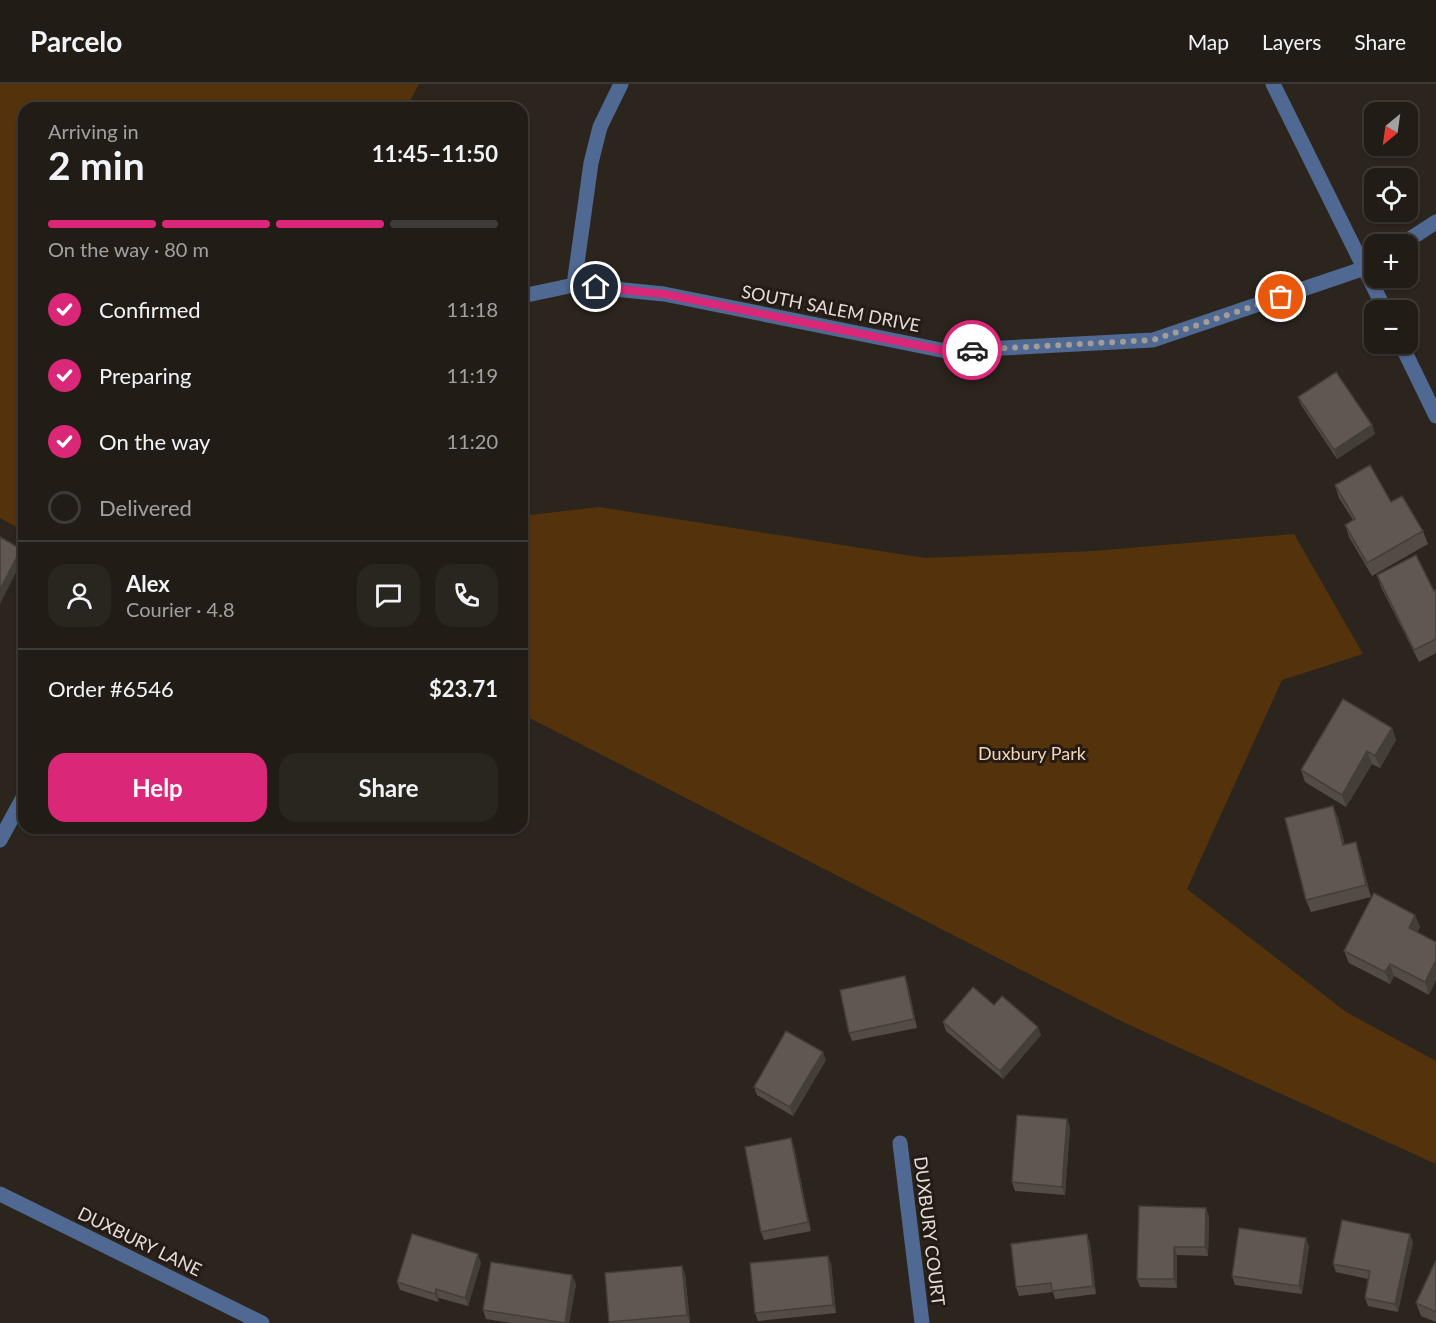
<!DOCTYPE html>
<html lang="en">
<head>
<meta charset="utf-8">
<style>
	:root { --surface:#211c16; --page:#29251f; --text:#f1f3f6; --muted:#a2a1a1; --line:#3e3a35; --accent:#db2777 }
	body { margin:0; font-family:Lato,sans-serif; background:var(--page); color:var(--text); height:100vh; display:flex; flex-direction:column; font-size:22px; white-space:nowrap }
	* { box-sizing:border-box; margin:0 }
	p { font-size:20px; color:var(--muted) }
	.icon { flex:none; width:33px; height:33px; fill:none; stroke:currentColor; stroke-width:2; stroke-linecap:round; stroke-linejoin:round }
	.map { position:relative; flex:1; overflow:hidden }
	.panel { position:absolute; left:18px; top:18px; width:510px; height:732px; display:flex; flex-direction:column; background:var(--surface); border-radius:18px; box-shadow:0 2px 4px #0004,0 0 0 2px var(--line) }
	.panel>* { flex:none }
	.needle { width:39px; rotate:209deg }
	.controls { position:absolute; left:1364px; top:18px; display:grid; gap:12px }
	.controls a { display:grid; place-items:center; width:54px; height:54px; border-radius:12px; background:var(--surface); box-shadow:0 2px 4px #0004,0 0 0 2px var(--line); font-size:30px }
	.pin { position:absolute; display:grid; place-items:center; width:51px; height:51px; color:#fff; margin:-26px; border:3px solid #fff; border-radius:50%; box-shadow:0 2px 6px #0007 }
	.courier { position:absolute; display:grid; place-items:center; width:60px; height:60px; margin:-30px; border:4px solid #db2777; border-radius:50%; background:#fff; color:#222; box-shadow:0 2px 8px #0007 }
	.overview em { font-style:normal; font-weight:700 }
	.overview div { display:flex; flex-direction:column-reverse }
	.overview { display:flex; align-items:center; justify-content:space-between; height:102px; padding:0 30px }
	h1 { font-size:39px; font-weight:700; line-height:45px }
	.bar { display:grid; grid-template-columns:repeat(4,1fr); gap:9px 6px; align-content:center; height:72px; padding:0 30px }
	.bar i { height:8px; border-radius:4px; background:var(--line) }
	.bar .active { background:var(--accent) }
	.bar p { grid-column:span 4 }
	.line { display:flex; align-items:center; gap:15px; padding:0 30px; border-top:2px solid var(--line) }
	.line div { flex:1 }
	.round { display:grid; place-items:center; flex:none; width:63px; height:63px; border-radius:18px; background:var(--page) }
	ol { padding:0 30px; list-style:none }
	li { display:flex; align-items:center; gap:18px; height:66px }
	li p { margin-inline-start:auto }
	li .icon { padding:6px; border-radius:50%; background:var(--accent); color:#fff; stroke-width:4 }
	li:last-child { color:var(--muted) }
	li i { width:33px; height:33px; border:3px solid var(--line); border-radius:50% }
	.primary-button { display:flex; gap:12px; margin-top:auto; padding:12px 30px }
	.primary-button a { flex:1; height:69px; border-radius:18px; background:var(--accent); color:#fff; font-size:24px; font-weight:700; line-height:69px; text-align:center }
	.primary-button a+a { background:var(--page); color:var(--text) }
	header { display:flex; align-items:center; gap:36px; box-sizing:border-box; height:84px; padding:0 30px; background:var(--surface); border-bottom:2px solid var(--line) }
	header strong { font-size:28px }
	nav { display:flex; gap:33px; margin-inline-start:auto; font-size:21px }
	.map>svg:first-child { display:block }
	.green { fill:#54330c }
	.lines { fill:none; stroke-linecap:round; stroke-linejoin:round }
	.minor { stroke:#506993; stroke-width:15 }
	.wall { fill:#534c45 }
	.shaded-wall { fill:#433e38 }
	.building { fill:#605850; stroke:#433e38; stroke-width:1.5 }
	.done { stroke:#a29d97; stroke-width:6; stroke-dasharray:0 10.8 }
	.route { stroke:#db2777; stroke-width:8 }
	.labels { text-anchor:middle; dominant-baseline:central; stroke-width:6; stroke-linejoin:round; paint-order:stroke }
	.street-label { font-size:18px; fill:#e2ddd8; stroke:#231b14 }
	.park-label { font-size:18px; fill:#f4d5b7; stroke:#231b14 }
</style>
</head>
<body>
<header>
<strong>Parcelo</strong>
<nav><a>Map</a><a>Layers</a><a>Share</a></nav>
</header>
<div class="map">
<svg width="1436" height="1239" viewBox="0 0 1436 1239">
	<rect width="100%" height="100%" fill="#2c251e"/>
	<path class="green" d="M0,0h419l-13,24h-382v423l-24,-13z
		M599,423l326,51 169,-7 200,-17 69,120 -81,26 -95,209 159,123 90,49v103l-311,-141 -603,-309v-198z"/>
	<g class="lines">
		<path class="minor" d="M1273,0l112,226
			M1402,160l34,-22
			M574,201l17,-122 9,-36 21,-43
			M522,212l52,-11 90,9 282,57 207,-11 212,-72 9,-5
			M1401,260l35,72
			M0,756l24,-44
			M900,1059l22,180
			M0,1110l262,129"/>
	</g>
	<path class="wall" d="M1298,313l74,28 3,9 -38,25 -36,-54z
		M1335,401l56,17 32,29 5,13 -56,32 -23,-39 -4,-12 8,-5 -14,-22z
		M1377,491l57,16 2,-2v64l-17,9 -38,-75z
		M1392,644l4,12 -16,28 -8,-4 -26,43 -41,-25 -4,-12z
		M1333,722l5,12 7,27 15,10 11,42 -60,15 -5,-12z
		M1415,831l5,12 -3,6 12,62 -35,-19 -4,8 -41,-21 -5,-12z
		M908,901l9,43 -65,13 -3,-8z
		M994,921l47,30 -38,44 -57,-48 -3,-9z
		M826,976l-33,56 -36,-21 -3,-8z
		M1067,1035l3,9 -5,67 -50,-4 -3,-9z
		M794,1063l17,84 -47,9 -3,-8z
		M1209,1132l-1,40 -31,-1v33l-37,-1 -3,-8z
		M1413,1158l-15,70 -30,-6 -3,-8 3,-19 -32,-7 -3,-8z
		M1090,1159l6,51 -41,5 -2,-7 -34,4 -3,-9z
		M1309,1162l-7,48 -67,-9 -3,-9z
		M828,1172l3,8 5,49 -78,8 -3,-8z
		M1436,1176v62l-15,-6 -5,-13z
		M481,1179l-13,43 -29,-8 -1,4 -38,-12 -3,-8z
		M605,1189l80,1 5,49h-81z
		M576,1200l-7,39h-57l-26,-4 -3,-9z"/>
	<path class="shaded-wall" d="M1372,341l3,9 -38,25 -3,-9z
		M21,465l3,8 -24,47v-15z
		M1392,644l4,12 -16,28 -5,-12z
		M1367,667l5,13 -26,43 -4,-12z
		M1333,722l5,12 10,40 -5,-13z
		M1356,758l4,13 11,42 -5,-12z
		M1415,831l5,12 -7,13 -4,-12z
		M1436,876v21l-7,14 -4,-13z
		M1390,880l4,12 -4,8 -5,-12z
		M905,892l3,9 9,43 -3,-9z
		M1038,943l3,8 -38,44 -3,-8z
		M823,968l3,8 -33,56 -3,-9z
		M1067,1035l3,9 -5,67 -3,-8z
		M791,1054l3,9 17,84 -3,-9z
		M1206,1124l3,8 -1,40 -3,-9z
		M1087,1150l3,9 6,51 -3,-8z
		M1410,1150l3,8 -15,70 -3,-8z
		M1306,1154l3,8 -7,48 -3,-8z
		M1174,1163l3,8v33l-3,-9z
		M478,1170l3,9 -13,43 -3,-8z
		M828,1172l3,8 5,49 -3,-8z
		M682,1182l3,8 5,49 -3,-8z
		M572,1191l4,9 -7,39h-4z
		M436,1205l3,9 -1,4 -3,-8z"/>
	<path class="building" d="M1336,288l36,53 -38,25 -36,-53z
		M1370,381l21,37 11,-6 21,35 -56,32 -22,-38 10,-6 -20,-34z
		M0,453l21,12 -21,40z
		M1416,471l18,36 2,-2v50l-22,11 -37,-75z
		M1343,615l49,29 -17,28 -8,-5 -25,44 -41,-25z
		M1333,722l10,39 13,-3 10,43 -60,15 -21,-82z
		M1374,809l41,22 -6,13 27,14v18l-11,22 -35,-18 -5,8 -41,-21z
		M905,892l9,43 -65,14 -9,-43z
		M973,903l21,18 8,-9 36,31 -38,44 -57,-49z
		M786,947l37,21 -33,55 -36,-20z
		M1017,1031l50,4 -5,68 -50,-5z
		M791,1054l17,84 -47,10 -16,-85z
		M1139,1122l67,2 -1,39h-31v32h-37z
		M1342,1136l68,14 -15,70 -30,-6 5,-27 -37,-7z
		M1239,1144l67,10 -7,48 -67,-10z
		M412,1150l66,20 -13,44 -29,-9 -1,5 -38,-12z
		M1087,1150l6,52 -41,5 -1,-8 -35,4 -5,-43z
		M828,1172l5,49 -78,8 -5,-50z
		M1436,1176v52l-20,-9z
		M491,1178l81,13 -7,48 -82,-13z
		M682,1182l5,49 -78,7 -4,-49z"/>
	<g class="lines">
		<path class="done" d="M972,266l181,-10 128,-43"/>
		<path class="route" d="M596,203l68,7 282,57 26,-1"/>
	</g>
	<g class="labels">
		<g class="street-label">
			<text transform="translate(831 224) rotate(11)">SOUTH SALEM DRIVE</text>
			<text transform="translate(930 1147) rotate(83)">DUXBURY COURT</text>
			<text transform="translate(140 1157) rotate(26)">DUXBURY LANE</text>
		</g>
		<g class="park-label">
			<text x="1032" y="669">Duxbury Park</text>
		</g>
	</g>
</svg>
<div class="controls">
<a><svg class="needle" viewBox="-14 -14 28 28"><path d="M0-13l5 13h-10z" fill="#e53935"/><path d="M0 13l5-13h-10z" fill="#a2a1a1"/></svg></a>
<a><svg class="icon" aria-label="locate" viewBox="0 0 24 24"><circle cx="12" cy="12" r="6"/><path d="M12 2v4M12 18v4M2 12h4M18 12h4"/></svg></a>
<a>+</a>
<a>−</a>
</div>
<div class="pin" style="left:1281px;top:213px;background:#ea580c"><svg class="icon" aria-label="bag" viewBox="0 0 24 24"><path d="M5 8h14l-1 12H6zM9 8a3 3 0 0 1 6 0"/></svg></div>
<div class="pin" style="left:596px;top:203px;background:#1f2937"><svg class="icon" aria-label="home" viewBox="0 0 24 24"><path d="M3 11l9-7 9 7M6 9v11h12V9"/></svg></div>
<div class="courier" style="left:972px;top:266px"><svg class="icon" aria-label="car" viewBox="0 0 24 24"><path d="M5 17H2v-5l4-1 3-4h7l3 4 3 1v5h-3M9 17h6M6 11h13"/><circle cx="7" cy="17" r="2"/><circle cx="17" cy="17" r="2"/></svg></div>
<section class="panel">
<div class="overview"><div><h1>2 min</h1><p>Arriving in</p></div><em>11:45–11:50</em></div>
<div class="bar"><i class="active"></i><i class="active"></i><i class="active"></i><i></i><p>On the way · 80 m</p></div>
<ol>
<li><svg class="icon" aria-label="check" viewBox="0 0 24 24"><path d="M5 12l5 5 9-10"/></svg>Confirmed<p>11:18</p></li>
<li><svg class="icon" aria-label="check" viewBox="0 0 24 24"><path d="M5 12l5 5 9-10"/></svg>Preparing<p>11:19</p></li>
<li><svg class="icon" aria-label="check" viewBox="0 0 24 24"><path d="M5 12l5 5 9-10"/></svg>On the way<p>11:20</p></li>
<li><i></i>Delivered</li>
</ol>
<div class="line" style="height:108px"><a class="round"><svg class="icon" aria-label="person" viewBox="0 0 24 24"><circle cx="12" cy="8" r="4"/><path d="M4 21q1-7 8-7t8 7"/></svg></a><div><b>Alex</b><p>Courier · 4.8</p></div><a class="round"><svg class="icon" aria-label="chat" viewBox="0 0 24 24"><path d="M4 5h16v11H9l-5 4z"/></svg></a><a class="round"><svg class="icon" aria-label="phone" viewBox="0 0 24 24"><path d="M5 4h4l2 5-3 2q2 4 5 5l2-3 5 2v4C11 20 4 13 5 4z"/></svg></a></div>
<div class="line" style="height:78px"><div>Order #6546</div><b>$23.71</b></div>
<div class="primary-button"><a>Help</a><a>Share</a></div>
</section>
</div>
</body>
</html>
